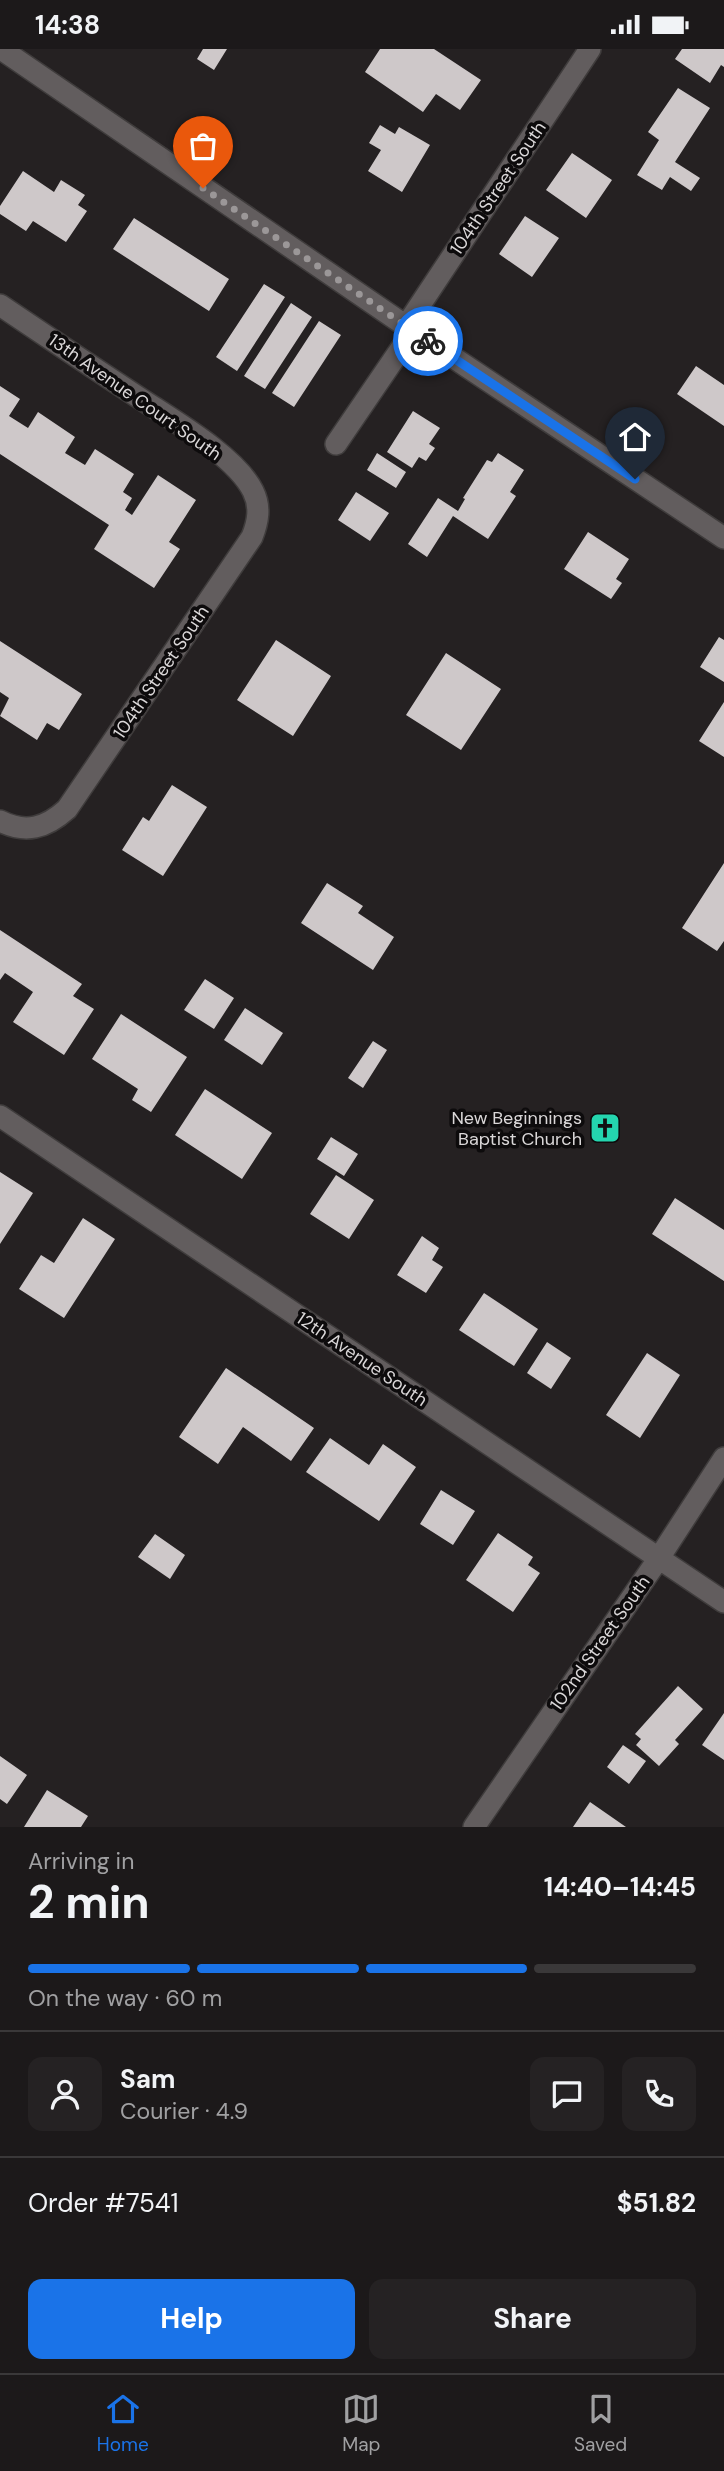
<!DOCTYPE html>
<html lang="en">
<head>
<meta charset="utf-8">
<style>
	:root { --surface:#1c191a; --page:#252223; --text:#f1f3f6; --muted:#a0a0a2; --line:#3a3839; --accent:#1a73e8 }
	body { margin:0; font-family:"DM Sans",sans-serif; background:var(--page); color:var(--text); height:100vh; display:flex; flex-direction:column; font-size:26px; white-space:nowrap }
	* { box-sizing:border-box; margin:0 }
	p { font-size:23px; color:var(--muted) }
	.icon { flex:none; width:38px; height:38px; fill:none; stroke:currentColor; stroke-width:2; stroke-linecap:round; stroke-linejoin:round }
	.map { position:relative; height:1778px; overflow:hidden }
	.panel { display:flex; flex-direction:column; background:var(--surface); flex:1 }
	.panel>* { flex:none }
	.pin { position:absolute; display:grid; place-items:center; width:60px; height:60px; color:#fff; margin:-72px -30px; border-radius:50% 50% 50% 0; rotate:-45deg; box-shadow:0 0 7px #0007 }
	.pin .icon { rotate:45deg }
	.courier { position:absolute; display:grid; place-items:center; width:70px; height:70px; margin:-35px; border:5px solid #1a73e8; border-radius:50%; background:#fff; color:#222; box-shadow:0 2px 9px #0007 }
	.overview em { font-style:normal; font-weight:700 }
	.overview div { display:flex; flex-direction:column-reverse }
	.overview { display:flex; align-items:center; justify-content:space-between; height:119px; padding:0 28px }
	h1 { font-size:46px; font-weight:700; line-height:52px }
	.bar { display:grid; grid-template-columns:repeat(4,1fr); gap:10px 7px; align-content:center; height:84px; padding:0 28px }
	.bar i { height:9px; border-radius:5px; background:var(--line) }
	.bar .current { background:var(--accent) }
	.bar p { grid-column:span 4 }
	.line { display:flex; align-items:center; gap:18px; padding:0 28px; border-top:2px solid var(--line) }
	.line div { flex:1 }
	.round { display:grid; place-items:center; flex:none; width:74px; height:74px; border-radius:14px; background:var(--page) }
	.action { display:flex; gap:14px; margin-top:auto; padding:14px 28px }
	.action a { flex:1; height:80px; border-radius:14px; background:var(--accent); color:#fff; font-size:28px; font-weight:700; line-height:80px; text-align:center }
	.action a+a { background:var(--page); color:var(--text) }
	.status { display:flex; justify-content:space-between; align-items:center; height:49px; padding:0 35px; background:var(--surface); direction:ltr }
	.status svg { height:19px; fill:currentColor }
	.tab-bar { display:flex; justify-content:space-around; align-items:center; height:98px; border-top:2px solid var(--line); background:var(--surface); font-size:19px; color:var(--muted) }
	.tab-bar a { display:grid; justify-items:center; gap:4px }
	.tab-bar .current { color:var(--accent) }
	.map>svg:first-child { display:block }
	.building { fill:#cec8c9 }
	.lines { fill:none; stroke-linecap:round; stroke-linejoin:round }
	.minor-casing { stroke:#3f3c3c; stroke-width:24 }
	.minor { stroke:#625d5e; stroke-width:21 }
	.done { stroke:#9b9798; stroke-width:7; stroke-dasharray:0 12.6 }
	.route { stroke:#1a73e8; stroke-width:9 }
	.labels { text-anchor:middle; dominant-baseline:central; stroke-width:7; stroke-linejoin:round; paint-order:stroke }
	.street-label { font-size:18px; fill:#dad7d8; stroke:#0d0b0c }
	.poi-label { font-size:18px; fill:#dad7d8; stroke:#0d0b0c; text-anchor:end }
</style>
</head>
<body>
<div class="status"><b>14:38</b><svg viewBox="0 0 49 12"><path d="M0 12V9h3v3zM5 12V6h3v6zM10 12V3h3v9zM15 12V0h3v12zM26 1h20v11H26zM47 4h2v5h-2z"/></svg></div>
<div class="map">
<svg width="724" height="1778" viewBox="0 0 724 1778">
	<rect width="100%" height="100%" fill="#252122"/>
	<path class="building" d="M203,0h24l-13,21 -17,-11z
		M380,0h54l47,31 -21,30 -24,-16 -13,18 -58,-40z
		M682,0h42v18l-3,-2 -11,18 -35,-24z
		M678,39l32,20 -35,54 25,16 -9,13 -21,-14 -8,13 -25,-15 22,-35 -11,-8z
		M380,76l15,9 4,-7 31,18 -28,47 -34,-21 13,-21 -12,-7z
		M572,104l40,27 -26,38 -40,-28z
		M23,122l31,21 7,-12 24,15 -7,10 9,6 -21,31 -33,-21 -7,10 -26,-17v-8z
		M525,167l34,22 -27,39 -33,-23z
		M134,169l95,61 -20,32 -96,-62z
		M264,235l21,13 -48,74 -21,-14z
		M291,254l21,14 -47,72 -21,-13z
		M319,272l22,14 -47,72 -22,-14z
		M696,317l28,19v41l-47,-32z
		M0,337l20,13 -11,17 19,12 10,-16 37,25 -10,16 20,12 10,-16 39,25 -11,18 9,6 -7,12 7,5 26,-40 38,25 -27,42 11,7 -26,39 -60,-39 15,-24 -109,-71z
		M413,362l27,17 -11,16 6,4 -9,13 -7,-4 -7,11 -25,-16z
		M377,404l29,19 -10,16 -29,-18z
		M498,404l26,17 -14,22 6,4 -28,43 -35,-23 -26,41 -19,-13 30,-46 20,13 7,-12 -2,-1 24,-38 5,2z
		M356,443l33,21 -19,28 -32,-21z
		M588,483l41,27 -13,20 6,4 -11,16 -47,-30z
		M719,588l5,3v42l-24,-15z
		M276,591l55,36 -38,60 -56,-36z
		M0,592l82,53 -23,36 -12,-7 -10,17 -37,-24 9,-18 -9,-6z
		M446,604l55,36 -40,61 -55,-35z
		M724,653v55l-25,-16z
		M172,736l35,22 -44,69 -41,-26 21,-33 6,4z
		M724,814v78l-7,10 -35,-23z
		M327,834l36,23 -5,7 36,24 -21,33 -72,-47z
		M0,881l82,54 -9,12 21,13 -30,46 -51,-33 20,-30 -28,-19 -5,7z
		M205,930l29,19 -20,31 -30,-19z
		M245,959l38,25 -21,32 -38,-25z
		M121,965l66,43 -36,55 -19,-12 6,-11 -46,-30z
		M373,992l14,9 -24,38 -15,-10z
		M205,1040l67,44 -30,46 -67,-44z
		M331,1088l27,17 -14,22 -27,-17z
		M0,1123l33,21 -33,51z
		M336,1126l38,25 -25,39 -39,-25z
		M675,1149l49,32v51l-72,-47z
		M83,1169l32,21 -51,79 -45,-29 22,-34 13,8z
		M422,1187l17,12 -7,12 11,7 -17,26 -29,-18z
		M484,1244l54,36 -24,37 -55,-36z
		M547,1293l24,16 -20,31 -24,-16z
		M647,1304l33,22 -40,63 -34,-23z
		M226,1319l88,60 -23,33 -48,-34 -25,37 -39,-27z
		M330,1389l39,27 14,-21 33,23 -37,54 -73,-49z
		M441,1441l34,21 -22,34 -33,-21z
		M498,1484l35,24 -5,8 12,8 -27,39 -47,-32z
		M155,1485l30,21 -15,24 -32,-22z
		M678,1637l25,23 -28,31 4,4 -20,22 -23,-21 5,-6 -6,-5z
		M724,1664v47l-22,-15z
		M623,1696l23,16 -17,23 -22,-17z
		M0,1707l27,19 -20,29 -7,-5z
		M47,1741l41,26 -7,11h-57z
		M590,1753l36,25h-53z"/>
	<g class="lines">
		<g class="minor-casing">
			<path id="minor" d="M1,0l405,277 318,212
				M0,256c46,31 92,62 138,92 33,22 98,59 115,94 8,16 5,31 -1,46l-185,272c-21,19 -41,25 -67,12
				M406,277l184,-277
				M336,395l77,-113
				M0,1067l724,486
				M474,1778l185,-269 65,-100"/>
		</g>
		<use href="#minor" class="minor"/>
	</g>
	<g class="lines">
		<path class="done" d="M203,139l225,153"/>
		<path class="route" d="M428,292l207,138"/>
	</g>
	<defs>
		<g id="church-square" transform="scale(1.575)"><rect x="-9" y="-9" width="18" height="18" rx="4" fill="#24d5ae" stroke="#0d0b0c"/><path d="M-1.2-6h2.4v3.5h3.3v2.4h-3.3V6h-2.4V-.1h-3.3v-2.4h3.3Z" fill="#111"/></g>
	</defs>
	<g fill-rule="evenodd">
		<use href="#church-square" x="605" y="1079"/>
	</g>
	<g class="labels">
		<g class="street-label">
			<text transform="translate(498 139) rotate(-56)">104th Street South</text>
			<text transform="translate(135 348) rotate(35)">13th Avenue Court South</text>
			<text transform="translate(161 623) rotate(-56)">104th Street South</text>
			<text transform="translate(362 1310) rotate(34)">12th Avenue South</text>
			<text transform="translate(600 1594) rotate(-55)">102nd Street South</text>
		</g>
		<g class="poi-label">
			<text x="582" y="1069">New Beginnings<tspan x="582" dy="21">Baptist Church</tspan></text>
		</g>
	</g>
</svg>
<div class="pin" style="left:203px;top:139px;background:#ea580c"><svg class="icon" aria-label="bag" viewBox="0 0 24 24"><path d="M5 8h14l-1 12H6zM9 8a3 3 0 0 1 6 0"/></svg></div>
<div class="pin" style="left:635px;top:430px;background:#1f2937"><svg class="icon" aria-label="home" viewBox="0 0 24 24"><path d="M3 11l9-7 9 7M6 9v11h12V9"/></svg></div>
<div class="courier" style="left:428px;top:292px"><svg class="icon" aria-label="bike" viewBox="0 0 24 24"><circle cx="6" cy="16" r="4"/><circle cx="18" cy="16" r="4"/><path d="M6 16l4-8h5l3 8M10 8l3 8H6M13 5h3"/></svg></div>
</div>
<section class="panel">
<div class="overview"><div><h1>2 min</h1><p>Arriving in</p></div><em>14:40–14:45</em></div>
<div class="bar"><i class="current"></i><i class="current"></i><i class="current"></i><i></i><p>On the way · 60 m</p></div>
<div class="line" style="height:126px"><a class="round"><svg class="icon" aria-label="person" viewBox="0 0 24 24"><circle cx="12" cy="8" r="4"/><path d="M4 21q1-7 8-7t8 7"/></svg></a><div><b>Sam</b><p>Courier · 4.9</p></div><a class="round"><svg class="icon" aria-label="chat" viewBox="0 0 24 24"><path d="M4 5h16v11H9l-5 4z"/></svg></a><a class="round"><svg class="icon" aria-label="phone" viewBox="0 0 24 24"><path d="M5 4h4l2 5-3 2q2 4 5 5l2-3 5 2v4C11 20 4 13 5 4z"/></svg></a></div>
<div class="line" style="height:91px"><div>Order #7541</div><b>$51.82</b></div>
<div class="action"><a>Help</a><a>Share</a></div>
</section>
<nav class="tab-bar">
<a class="current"><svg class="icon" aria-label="home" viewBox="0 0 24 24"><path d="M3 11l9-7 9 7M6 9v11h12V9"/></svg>Home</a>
<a><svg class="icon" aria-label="map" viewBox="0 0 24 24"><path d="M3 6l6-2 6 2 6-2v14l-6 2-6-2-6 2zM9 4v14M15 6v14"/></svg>Map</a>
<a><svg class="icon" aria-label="saved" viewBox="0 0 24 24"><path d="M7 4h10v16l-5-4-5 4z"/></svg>Saved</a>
</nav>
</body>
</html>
